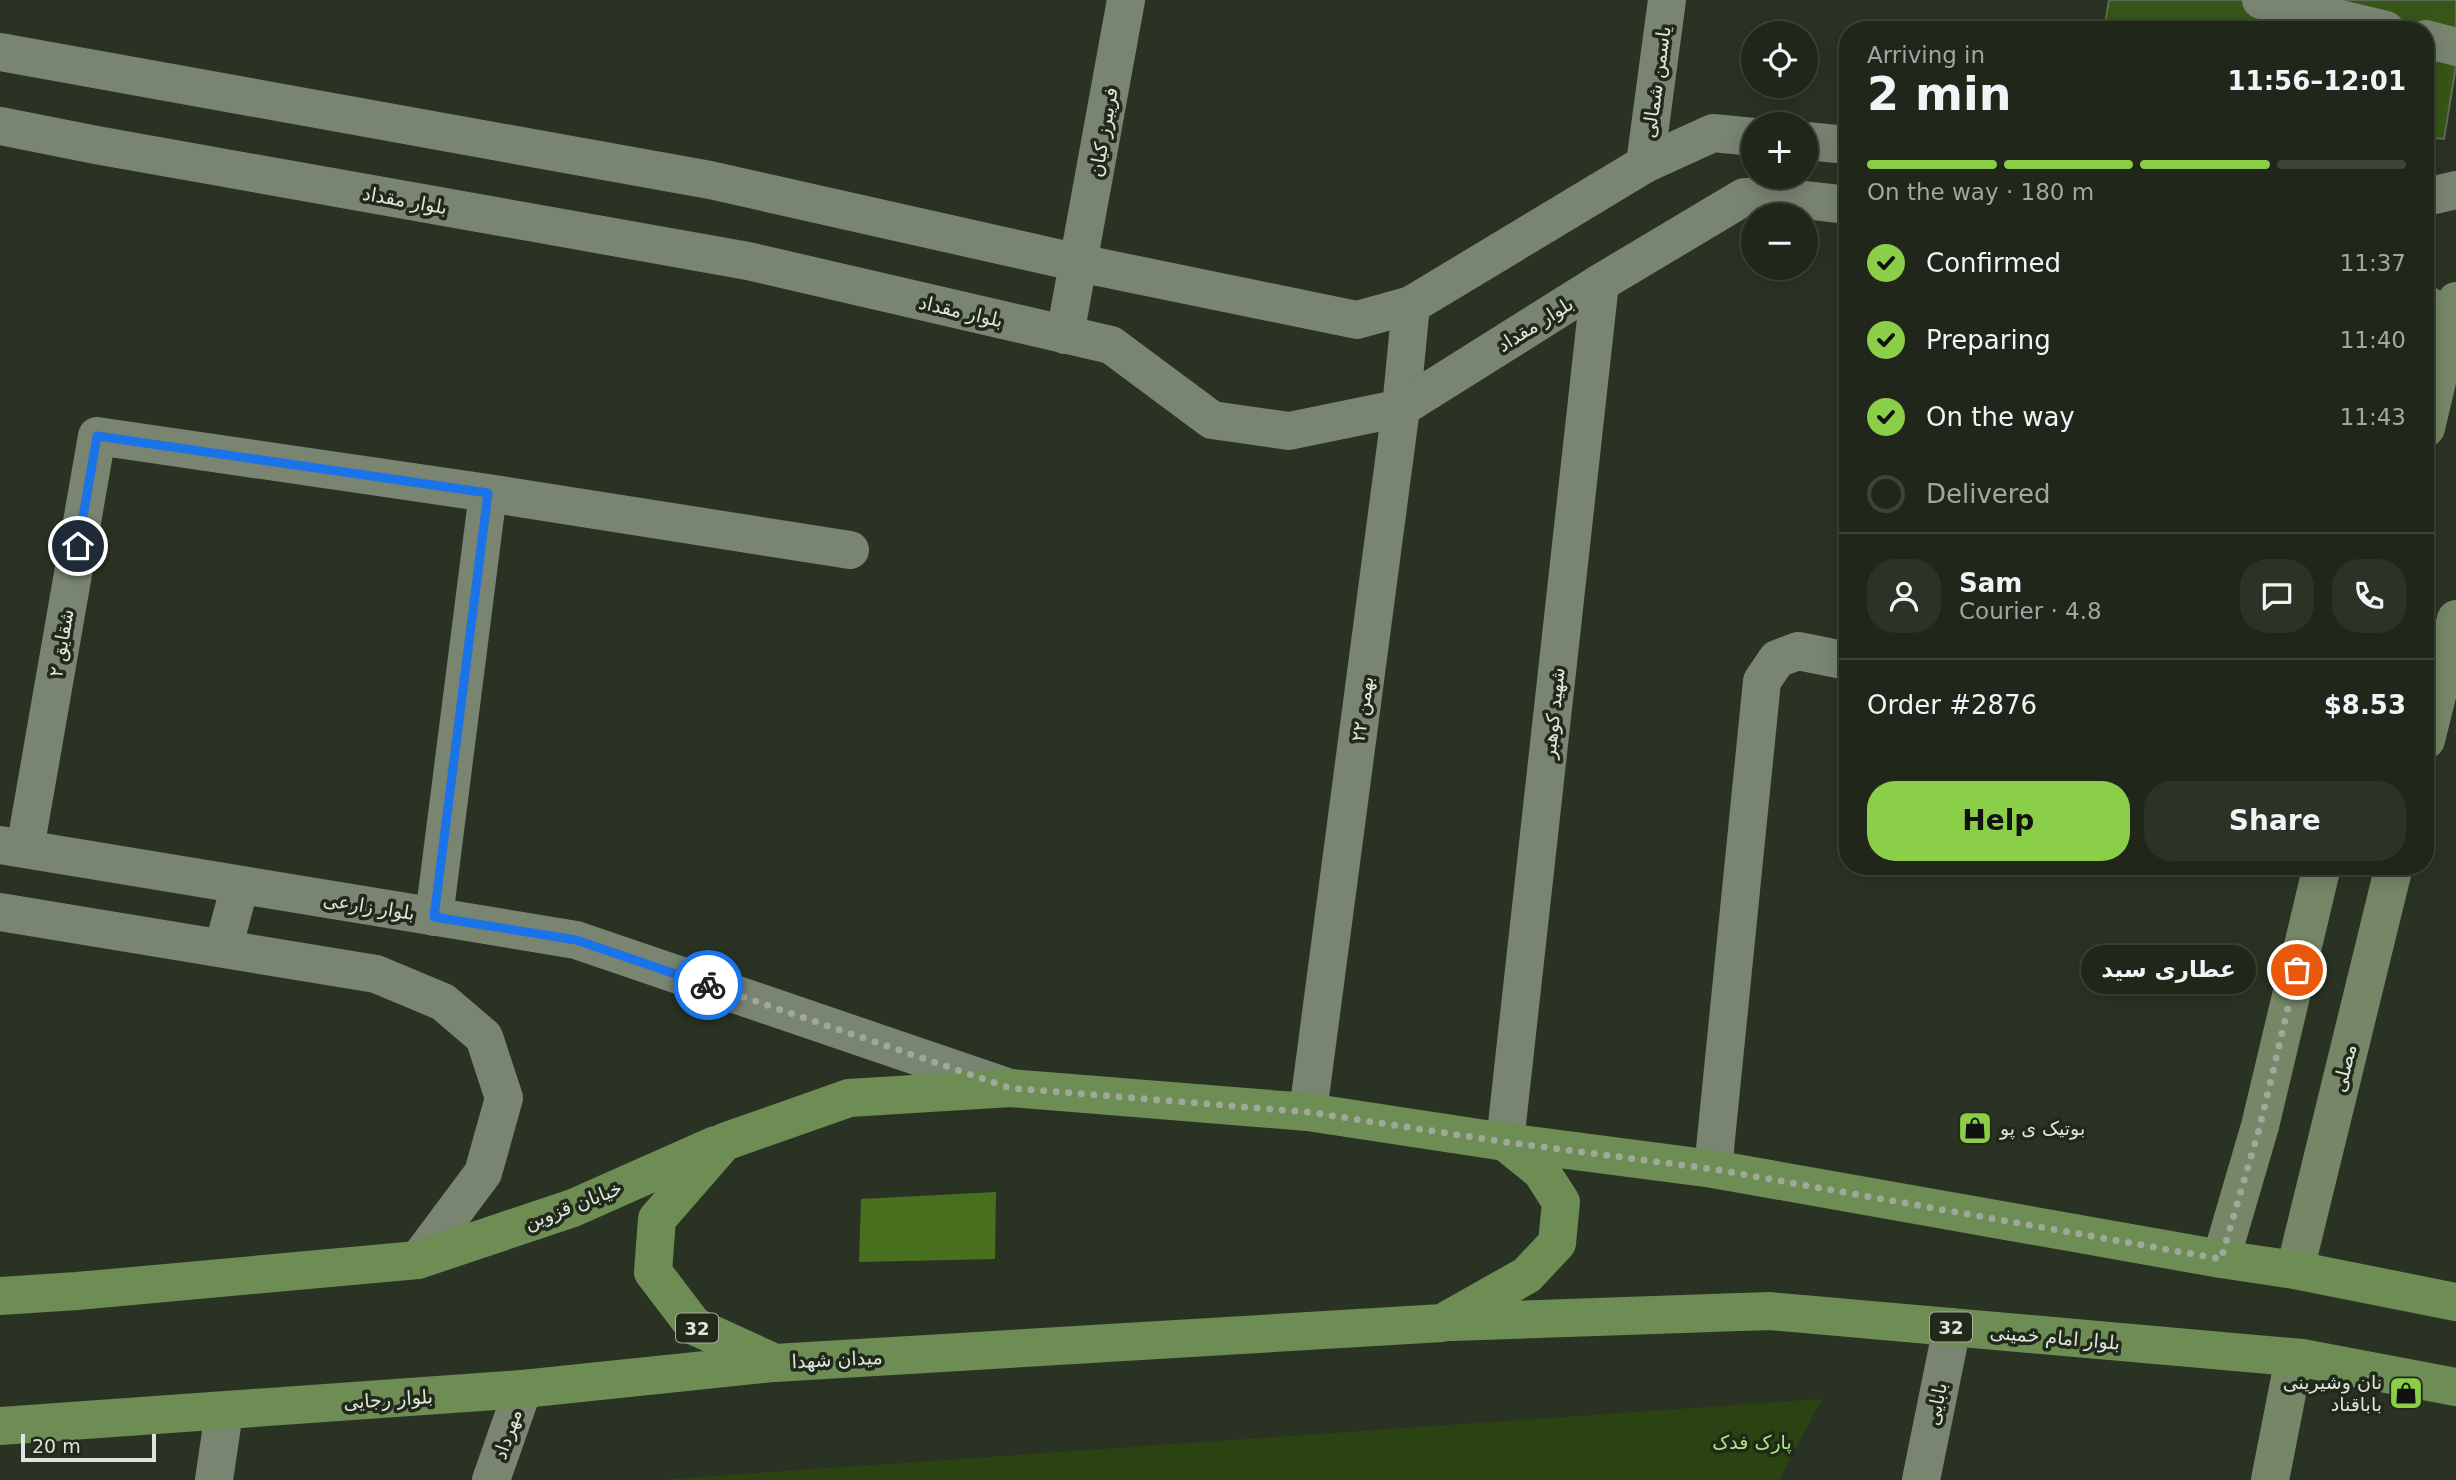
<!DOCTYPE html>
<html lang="en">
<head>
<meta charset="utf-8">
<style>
	:root { --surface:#20261a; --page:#2d3227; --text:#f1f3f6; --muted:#a2a5a2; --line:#3d4339; --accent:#8bce47 }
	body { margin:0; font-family:"DejaVu Sans",Cairo,sans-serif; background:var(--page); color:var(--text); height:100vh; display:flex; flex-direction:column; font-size:26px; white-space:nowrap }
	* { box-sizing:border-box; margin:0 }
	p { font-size:23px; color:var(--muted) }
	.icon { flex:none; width:38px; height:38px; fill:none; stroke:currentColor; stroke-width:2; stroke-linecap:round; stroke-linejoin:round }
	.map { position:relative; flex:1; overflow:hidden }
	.drawer { position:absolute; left:1839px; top:21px; width:595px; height:854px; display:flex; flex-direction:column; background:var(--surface); border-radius:28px; box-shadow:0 4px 18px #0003,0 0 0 2px var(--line) }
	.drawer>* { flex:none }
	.buttons { position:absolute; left:1741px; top:21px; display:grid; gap:14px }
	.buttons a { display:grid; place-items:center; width:77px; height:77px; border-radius:50%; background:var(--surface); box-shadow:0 4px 18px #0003,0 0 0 2px var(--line); font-size:35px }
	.scale { position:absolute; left:21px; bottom:18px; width:135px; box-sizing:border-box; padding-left:7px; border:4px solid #dfe5db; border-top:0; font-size:19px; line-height:24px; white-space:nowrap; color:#dfe5db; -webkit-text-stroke:5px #20291a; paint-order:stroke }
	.pin { position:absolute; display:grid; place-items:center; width:60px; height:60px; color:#fff; margin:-30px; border:4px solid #fff; border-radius:50%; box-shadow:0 2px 7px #0007 }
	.courier { position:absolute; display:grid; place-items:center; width:70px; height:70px; margin:-35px; border:5px solid #1a73e8; border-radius:50%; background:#fff; color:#222; box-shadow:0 2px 9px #0007 }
	.bubble { position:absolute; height:49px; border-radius:24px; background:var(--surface); box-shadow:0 4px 18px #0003,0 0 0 2px var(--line); font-size:23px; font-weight:600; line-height:49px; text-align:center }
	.head em { font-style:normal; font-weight:600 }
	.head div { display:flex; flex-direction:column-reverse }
	.head { display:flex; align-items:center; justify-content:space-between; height:119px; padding:0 28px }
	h1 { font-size:46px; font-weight:600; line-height:52px }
	.bar { display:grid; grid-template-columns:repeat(4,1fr); gap:10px 7px; align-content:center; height:84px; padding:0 28px }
	.bar i { height:9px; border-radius:5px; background:var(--line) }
	.bar .active { background:var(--accent) }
	.bar p { grid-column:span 4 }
	.line { display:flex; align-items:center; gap:18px; padding:0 28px; border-top:2px solid var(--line) }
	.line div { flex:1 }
	.round { display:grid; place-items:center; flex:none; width:74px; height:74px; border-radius:28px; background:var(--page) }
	ol { padding:0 28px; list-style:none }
	li { display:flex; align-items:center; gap:21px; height:77px }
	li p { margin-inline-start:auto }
	li .icon { padding:7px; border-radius:50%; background:var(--accent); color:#111; stroke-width:4 }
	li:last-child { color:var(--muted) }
	li i { width:38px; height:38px; border:4px solid var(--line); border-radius:50% }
	.cta { display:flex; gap:14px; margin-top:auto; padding:14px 28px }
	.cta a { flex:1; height:80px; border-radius:28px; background:var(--accent); color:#111; font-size:28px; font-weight:600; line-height:80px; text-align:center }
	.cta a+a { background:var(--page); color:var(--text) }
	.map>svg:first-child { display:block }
	.green { fill:#2b4312 }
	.water { fill:#48701e }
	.building { fill:#375618; stroke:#5e6857; stroke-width:2 }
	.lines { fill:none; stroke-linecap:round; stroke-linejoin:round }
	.minor { stroke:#798471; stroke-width:38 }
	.tertiary { stroke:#798471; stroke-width:38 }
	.secondary { stroke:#758766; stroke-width:38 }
	.trunk { stroke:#6e8d55; stroke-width:38 }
	.done { stroke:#a0a79b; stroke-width:7; stroke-dasharray:0 12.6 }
	.route { stroke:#1a73e8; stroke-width:9 }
	.labels { text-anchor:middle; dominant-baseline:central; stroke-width:7; stroke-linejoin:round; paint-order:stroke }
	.shield { fill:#20291a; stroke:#a6ada1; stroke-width:2 }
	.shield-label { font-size:18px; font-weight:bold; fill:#dfe5db }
	.street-label { font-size:19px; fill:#dfe5db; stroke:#20291a }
	.poi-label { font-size:19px; fill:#dfe5db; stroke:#20291a; text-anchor:start }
	.park-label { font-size:19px; fill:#afe87e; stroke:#20291a }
</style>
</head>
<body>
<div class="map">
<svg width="2456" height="1480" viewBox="0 0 2456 1480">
	<rect width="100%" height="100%" fill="#2a3323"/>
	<path class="green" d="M1822,1399l-43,81h-1121z"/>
	<path class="water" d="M996,1192l-1,67 -136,3 2,-63z"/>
	<path class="building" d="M2109,0h347v66l-12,73 -18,-2v-107h-322z"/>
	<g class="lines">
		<path class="minor" d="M2261,0l125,30
			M2426,39l30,8
			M1645,164l22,-164
			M1065,335l61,-335
			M25,849l72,-413 391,57 362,57
			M434,917l54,-424
			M1308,1112l93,-704 10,-103
			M1505,1142l95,-859
			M1713,1169l49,-488 15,-22 21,-8 50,10
			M214,1480l10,-68
			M491,1480l32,-91
			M1921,1480l31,-153"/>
		<path class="tertiary" d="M0,52l710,128 369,83 278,57 54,-15 234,-141 68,-31 41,4
			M0,126l96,19 652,116 363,84 101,75 77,11 112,-23 199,-125 144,-86h34l70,8
			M1806,141l42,4
			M2426,197l30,-7
			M2426,304l25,17
			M0,845l576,95 434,148
			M0,912l376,62 67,28 41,35 20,61 -21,75 -65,87
			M223,949l17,-64"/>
		<path class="secondary" d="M2426,428l30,-127
			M2426,740l30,-121
			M2221,1259l39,-133 62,-260
			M2295,1270l99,-404
			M2270,1480l24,-122"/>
		<path class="trunk" d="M1505,1142l36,29 20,31 -4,41 -30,32 -85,48 -667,40 -81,-37 -41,-54 4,-53 67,-77 125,-44 161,-10 298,24 197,30 208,27 508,90 74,11 161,32
			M0,1296l77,-5 341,-31 155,-52 142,-63
			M1451,1322l318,-11 533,47 154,29
			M0,1426l523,-37 249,-26"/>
	</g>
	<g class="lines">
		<path class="done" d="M708,985l302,103 298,24 197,30 208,27 508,90 39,-133 37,-156"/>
		<path class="route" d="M78,546l19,-110 391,57 -54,424 142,23 132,45"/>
	</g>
	<defs>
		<g id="shop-square" transform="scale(1.75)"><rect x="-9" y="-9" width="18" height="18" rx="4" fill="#8bce47" stroke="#20291a"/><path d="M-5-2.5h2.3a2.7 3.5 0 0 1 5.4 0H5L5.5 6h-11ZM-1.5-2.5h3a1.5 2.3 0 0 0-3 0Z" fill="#111"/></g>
	</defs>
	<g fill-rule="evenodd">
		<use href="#shop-square" x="1975" y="1128"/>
		<use href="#shop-square" x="2406" y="1393"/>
	</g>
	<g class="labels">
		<g class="shield">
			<rect x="1930" y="1312.5" width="42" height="29" rx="5"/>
			<rect x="676" y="1313.5" width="42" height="29" rx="5"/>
		</g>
		<g class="shield-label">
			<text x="1951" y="1327">32</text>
			<text x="697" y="1328">32</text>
		</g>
		<g class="street-label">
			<text transform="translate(1656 82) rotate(-82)">یاسمن شمالی</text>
			<text transform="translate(1103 132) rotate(-80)">فریبرز کیان</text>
			<text transform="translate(405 200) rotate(10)">بلوار مقداد</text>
			<text transform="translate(961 311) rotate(13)">بلوار مقداد</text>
			<text transform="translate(1535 324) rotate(-32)">بلوار مقداد</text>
			<text transform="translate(61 643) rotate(-80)">شقایق ۲</text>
			<text transform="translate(1362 709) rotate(-82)">۲۲ بهمن</text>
			<text transform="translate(1553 713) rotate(-84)">شهید کوهبر</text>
			<text transform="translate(369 906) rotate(9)">بلوار زارعی</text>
			<text transform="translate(2344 1068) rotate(-76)">مصلی</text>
			<text transform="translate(573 1205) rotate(-21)">خیابان قزوین</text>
			<text transform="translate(2055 1337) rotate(5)">بلوار امام خمینی</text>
			<text transform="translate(837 1359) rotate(-3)">میدان شهدا</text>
			<text transform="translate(388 1399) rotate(-4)">بلوار رجایی</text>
			<text transform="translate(1936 1404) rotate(-79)">بابایی</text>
			<text transform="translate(507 1434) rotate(-71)">مهرداد</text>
		</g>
		<g class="poi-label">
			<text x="2000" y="1128">بوتیک ی پو</text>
			<text x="2382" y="1382" text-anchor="end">نان وشیرینی<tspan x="2382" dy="22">باباقناد</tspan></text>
		</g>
		<g class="park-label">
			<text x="1752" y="1442">پارک فدک</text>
		</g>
	</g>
</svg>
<div class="buttons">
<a><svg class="icon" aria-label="locate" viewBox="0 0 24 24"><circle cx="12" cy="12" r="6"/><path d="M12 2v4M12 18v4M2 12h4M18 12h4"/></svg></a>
<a>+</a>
<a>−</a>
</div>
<div class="scale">20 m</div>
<div class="pin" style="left:2297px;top:970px;background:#ea580c"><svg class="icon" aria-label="bag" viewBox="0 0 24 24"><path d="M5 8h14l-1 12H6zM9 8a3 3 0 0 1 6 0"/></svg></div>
<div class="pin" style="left:78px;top:546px;background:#1f2937"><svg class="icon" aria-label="home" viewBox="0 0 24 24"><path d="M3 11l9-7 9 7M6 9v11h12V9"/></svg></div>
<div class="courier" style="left:708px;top:985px"><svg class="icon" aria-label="bike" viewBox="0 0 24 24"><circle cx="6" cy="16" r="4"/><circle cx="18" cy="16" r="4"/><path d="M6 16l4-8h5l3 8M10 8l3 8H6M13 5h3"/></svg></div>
<div class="bubble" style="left:2081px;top:945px;width:175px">عطاری سید</div>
<section class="drawer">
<div class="head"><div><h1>2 min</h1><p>Arriving in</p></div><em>11:56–12:01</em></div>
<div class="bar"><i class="active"></i><i class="active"></i><i class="active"></i><i></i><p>On the way · 180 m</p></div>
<ol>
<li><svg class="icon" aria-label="check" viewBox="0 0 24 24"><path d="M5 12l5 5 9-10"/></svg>Confirmed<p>11:37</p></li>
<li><svg class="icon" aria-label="check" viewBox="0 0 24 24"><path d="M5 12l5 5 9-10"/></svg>Preparing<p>11:40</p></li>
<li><svg class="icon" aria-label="check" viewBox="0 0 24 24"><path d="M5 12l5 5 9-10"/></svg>On the way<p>11:43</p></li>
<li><i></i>Delivered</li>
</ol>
<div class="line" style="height:126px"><a class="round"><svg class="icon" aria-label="person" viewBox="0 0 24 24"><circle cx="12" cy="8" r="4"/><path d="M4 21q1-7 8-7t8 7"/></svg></a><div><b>Sam</b><p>Courier · 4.8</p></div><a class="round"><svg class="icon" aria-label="chat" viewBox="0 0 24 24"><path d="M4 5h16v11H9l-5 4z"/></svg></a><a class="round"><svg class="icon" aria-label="phone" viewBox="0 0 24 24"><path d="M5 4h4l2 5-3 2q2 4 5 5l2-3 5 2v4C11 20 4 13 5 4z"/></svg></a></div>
<div class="line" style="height:91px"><div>Order #2876</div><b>$8.53</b></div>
<div class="cta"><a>Help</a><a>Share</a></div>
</section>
</div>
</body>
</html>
